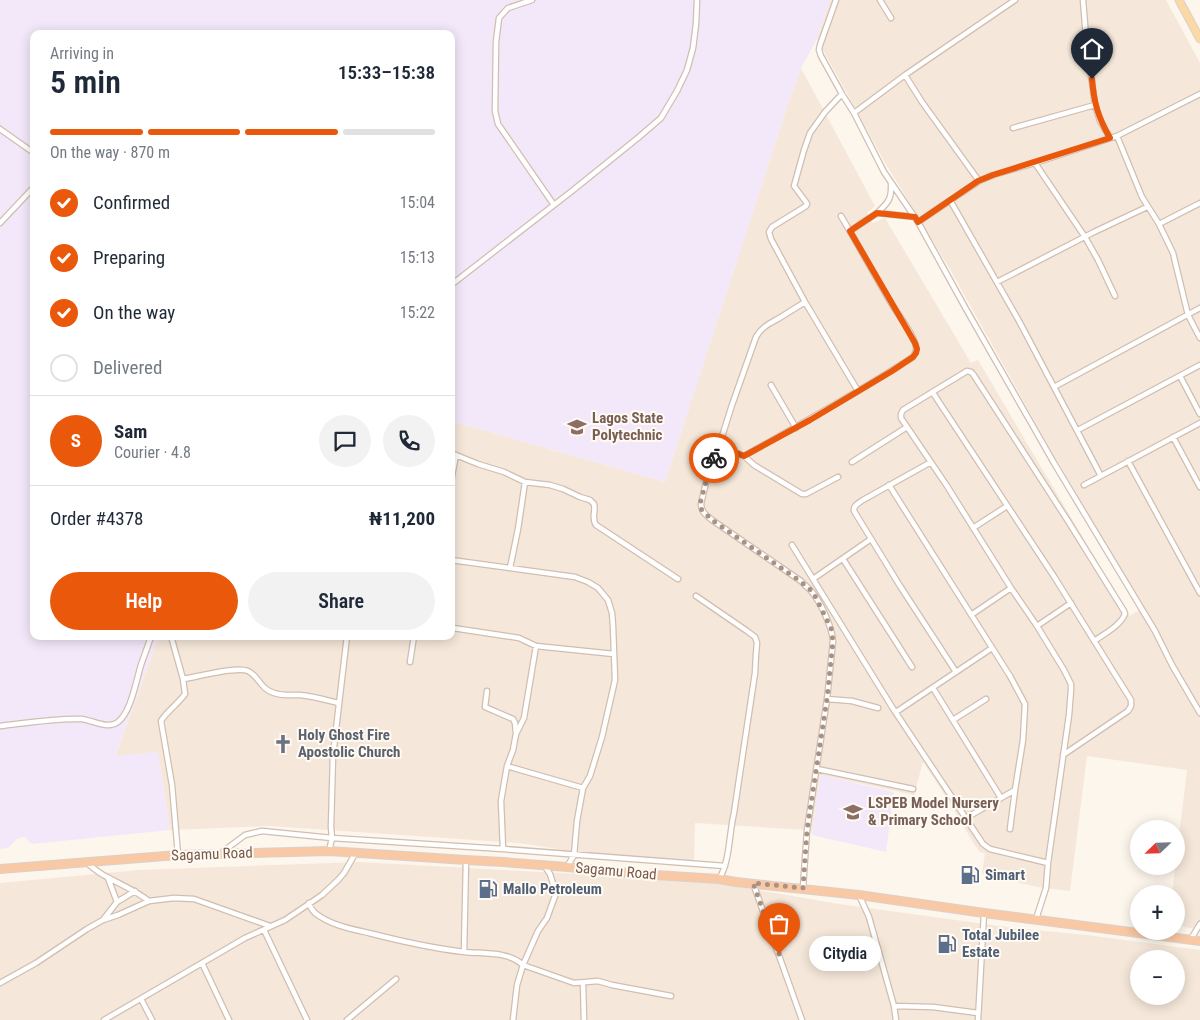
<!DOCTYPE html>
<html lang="en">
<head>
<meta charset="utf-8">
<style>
	:root { --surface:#fff; --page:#f2f2f3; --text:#1f2937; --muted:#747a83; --line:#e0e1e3; --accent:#ea580c }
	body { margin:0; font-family:"Roboto Condensed",sans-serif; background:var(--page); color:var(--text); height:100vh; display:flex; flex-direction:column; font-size:19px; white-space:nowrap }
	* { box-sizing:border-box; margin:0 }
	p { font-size:16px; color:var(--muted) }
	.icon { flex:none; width:28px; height:28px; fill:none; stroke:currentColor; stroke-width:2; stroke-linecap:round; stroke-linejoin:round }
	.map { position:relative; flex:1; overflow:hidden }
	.panel { position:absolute; left:30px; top:30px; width:425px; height:610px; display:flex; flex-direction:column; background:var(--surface); border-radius:10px; box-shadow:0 2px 12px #0003 }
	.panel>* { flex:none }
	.needle { width:32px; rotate:247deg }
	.buttons { position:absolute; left:1130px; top:820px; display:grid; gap:10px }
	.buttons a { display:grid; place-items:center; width:55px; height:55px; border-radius:50%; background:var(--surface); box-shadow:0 2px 12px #0003; font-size:25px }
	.pin { position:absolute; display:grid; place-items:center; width:42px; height:42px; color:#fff; margin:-51px -21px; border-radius:50% 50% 50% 0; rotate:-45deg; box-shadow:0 0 5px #0007 }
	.pin .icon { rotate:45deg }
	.courier { position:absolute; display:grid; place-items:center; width:50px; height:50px; margin:-25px; border:4px solid #ea580c; border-radius:50%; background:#fff; color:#222; box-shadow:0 1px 6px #0007 }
	.bubble { position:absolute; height:35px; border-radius:18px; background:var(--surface); box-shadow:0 2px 12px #0003; font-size:16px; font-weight:600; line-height:35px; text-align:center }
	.headline em { font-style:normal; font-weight:600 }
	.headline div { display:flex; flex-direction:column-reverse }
	.headline { display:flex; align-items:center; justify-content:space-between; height:85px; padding:0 20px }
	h1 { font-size:32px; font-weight:600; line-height:38px }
	.bar { display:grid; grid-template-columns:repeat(4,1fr); gap:8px 5px; align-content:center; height:60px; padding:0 20px }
	.bar i { height:6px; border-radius:4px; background:var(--line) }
	.bar .selected { background:var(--accent) }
	.bar p { grid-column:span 4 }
	.line { display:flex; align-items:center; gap:12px; padding:0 20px; border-top:1px solid var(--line) }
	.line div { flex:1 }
	.round { display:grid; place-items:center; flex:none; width:52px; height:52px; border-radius:26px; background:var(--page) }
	ol { padding:0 20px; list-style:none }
	li { display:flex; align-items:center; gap:15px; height:55px }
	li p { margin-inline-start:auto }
	li .icon { padding:5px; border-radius:50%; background:var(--accent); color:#fff; stroke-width:4 }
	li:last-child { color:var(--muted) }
	li i { width:28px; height:28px; border:2px solid var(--line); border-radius:50% }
	.cta { display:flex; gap:10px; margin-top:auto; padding:10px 20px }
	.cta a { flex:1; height:58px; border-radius:30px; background:var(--accent); color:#fff; font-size:20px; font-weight:600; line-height:58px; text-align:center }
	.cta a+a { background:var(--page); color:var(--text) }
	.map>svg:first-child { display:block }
	.residential { fill:#f5e8da; fill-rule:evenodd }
	.education { fill:#f3e8fa }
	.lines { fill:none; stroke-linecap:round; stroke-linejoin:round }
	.minor-casing { stroke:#d1beb0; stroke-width:7 }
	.primary-casing { stroke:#dad1cd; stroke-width:9 }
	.trunk-casing { stroke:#dad1cd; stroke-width:10 }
	.minor { stroke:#fff; stroke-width:4.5 }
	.primary { stroke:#fbd9a5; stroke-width:7 }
	.trunk { stroke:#f9c8a4; stroke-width:8 }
	.done { stroke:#a89285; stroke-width:5; stroke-dasharray:0 9 }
	.route { stroke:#ea580c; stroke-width:6 }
	.labels { text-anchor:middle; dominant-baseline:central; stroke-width:4; stroke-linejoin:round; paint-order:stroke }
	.education-label { font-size:15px; font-weight:bold; fill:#785e54; stroke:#fffaf3; text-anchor:start }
	.worship-label { font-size:15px; font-weight:bold; fill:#5b616d; stroke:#fffaf3; text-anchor:start }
	.street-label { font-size:15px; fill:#7a5c4d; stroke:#fffaf3 }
	.service-label { font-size:15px; font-weight:bold; fill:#4e5e75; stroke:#fffaf3; text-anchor:start }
</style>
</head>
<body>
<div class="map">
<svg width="1200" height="1020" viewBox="0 0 1200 1020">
	<rect width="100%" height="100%" fill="#fdf6ec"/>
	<path class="residential" d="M830,0h336l34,63v867l-24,-5v-31h-4l15,-124 -100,-14 -17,135 -32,-4 -56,-13 3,-21 -5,-1 -6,-8 -24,-41 -27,-41 -9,33 -94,-20 -8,58 -5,-3 -112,-7 -1,41 -89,-8 -87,-13 -248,-17 -100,4 -12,-78 -43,5 44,-121h292v-215l214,61 122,-375 14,-39 74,138 -8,7 6,10 12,-5 86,145 7,-3 151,256 15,-8 -95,-161 -98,-176 -67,-110 -67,-122z
		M359,862l347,19 133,23 175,24 73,7 113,15v70h-1200v-137l139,-13zM1139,959h37v37h-37z"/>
	<path class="education" d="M0,0h830l-13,39 -16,29 -14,39 -122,375 -214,-61v-387h-417v602h125l-44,120 43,-4 12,78 -138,14 -8,-7 -7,2 -9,9 -8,1z
		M820,775l74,17 -8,60 -74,-17z"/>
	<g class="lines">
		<g class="minor-casing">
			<path id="minor" d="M532,0l-24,8 -9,10 -3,24 -1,69 3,13 56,81
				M836,0l-16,45 -1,5 2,6 21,38 12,19 30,59 34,50 48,87 88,154 101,168 17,34 28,48
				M880,0l11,18
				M1083,0l3,37 9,68 5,16 10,17
				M905,75l17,27 57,79
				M842,94l-17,18 -15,21 -6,17 -10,36 12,16 1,2 -1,2 -34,21 -3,5 2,7 34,63 53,89
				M854,113l51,-38 110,-75
				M1013,128l82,-23
				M0,129l34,24
				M1117,136l25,61 17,27 14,29 15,62 12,23
				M1035,163l50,74 13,23 17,36
				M950,200l69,121 82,155
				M877,213c11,-10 15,-14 14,-30
				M918,222l61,-41 14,-6 42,-12 82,-27 83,-42
				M0,223l34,-36
				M1159,224l41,-21
				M850,231l27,-18 38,4
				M997,282l97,-50 53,-25
				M451,285l121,-94 67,-54 22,-19 16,-27 10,-21 6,-22 3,-24 1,-24
				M1180,376l20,38
				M771,385l25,43
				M1054,387l146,-79
				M933,393l122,185 76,122v6l-3,5 -65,44
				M1078,430l122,-65
				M1173,437l27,50
				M719,446l25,10 10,9 48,29h4l32,-17
				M451,453l27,11 26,8 21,10 25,3 13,4 17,8 10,3 4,4c2,8 -3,14 2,21l82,54
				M744,456c57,-32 114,-63 169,-99 2,-4 4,-6 3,-10 -2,-13 -18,-32 -25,-44 -17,-29 -33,-58 -50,-87
				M1128,461l72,132
				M852,462l55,-35
				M931,462l-68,38c-4,3 -10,5 -9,11l46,75 56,86
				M451,481l5,-26
				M889,485l121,191 15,28 -2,36 -8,50 -49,28
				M1084,485l116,-62
				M973,528l34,-22
				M792,545l100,162 91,137 7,5 58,14
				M843,559l69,108
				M451,560l124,17 13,5 10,6 10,12 4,13 1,13 2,54 -13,57 -12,39 -7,12 -6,33 -3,34 -7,12
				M510,568l8,-39 7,-47
				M813,579l58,-40
				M696,596l51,35 8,6 2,6 -1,11 -1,19 -21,140c-5,20 -4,49 -15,66
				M971,615l40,-27
				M1037,626l34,-23
				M453,628l66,10 17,8 78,8
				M171,636l12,43 2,15c-7,10 -19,18 -24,27l11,64 6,70
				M410,662l4,-26
				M183,679c14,-2 53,-13 65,-8 11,5 12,18 26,22 9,3 17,2 26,2 13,1 26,5 38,8
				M933,688l68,110
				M487,691l-2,16 28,12 2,4 1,10
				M827,699l25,2 26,7
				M896,712l96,-64
				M953,720l33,-21
				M0,726c26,-3 54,-8 81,-7 12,1 26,11 37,3 13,-10 18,-41 23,-57 3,-9 7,-19 10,-29
				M507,766l76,22
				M817,769l96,20
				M1010,829l5,-39
				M503,849l-2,-48 6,-35 6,-16 3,-16 8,-16 12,-72
				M329,851l3,-13 -1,-11 2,-72 14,-119
				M221,853l24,-18 17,-4 70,7 171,11 222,17
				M87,863c6,5 13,11 20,14 15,8 29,14 42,24
				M544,865l6,9 5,16v6l-8,22 -9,13 -15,34 51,18 24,-2 14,4 59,11
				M108,878l9,24
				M753,883l49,137
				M803,888l4,-58 20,-131 6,-58c-1,-14 -12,-38 -21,-49 -3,-4 -8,-7 -11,-11l-89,-61c-5,-4 -11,-8 -11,-16l6,-26 12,-32 13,-41 24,-68c6,-11 15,-14 25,-20 8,-5 16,-10 24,-15
				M859,895l10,22 25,89 2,14
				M309,903c1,4 3,7 6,10 15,12 36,16 54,20 31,8 63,15 95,19 19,2 44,-1 59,13l-6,20 -4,35
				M1036,919l10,-31 2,-25 21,-148 2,-25v-6l-7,-14 -27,-44 -26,-38 -64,-102 -46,-68v-4l2,-4 64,-39 4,1 2,2 95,147 56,90 1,3c-5,12 -21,20 -31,27
				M103,920l14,-18 18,-11
				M264,930l43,90
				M1191,939l9,-15
				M464,952l2,-92
				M202,963l27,57
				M0,983l36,-20 51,-34 16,-9 15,-5 31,-14 25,-3 20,1 76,27
				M583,983l1,37
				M141,999l11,21
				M894,1006l39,1 45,6
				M104,1020l141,-82 40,-18 37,-25 16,-15 6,-7 11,-19
				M347,1020l49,-41
				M978,1020l6,-107"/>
		</g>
		<g class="primary-casing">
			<path id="primary" d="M1179,0l21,39"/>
		</g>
		<g class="trunk-casing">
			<path id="trunk" d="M0,869l178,-14 151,-4 137,9 37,2 64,5 72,7 80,5 17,3 123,13 125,18 216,28"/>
		</g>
		<use href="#minor" class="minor"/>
		<use href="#primary" class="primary"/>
		<use href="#trunk" class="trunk"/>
	</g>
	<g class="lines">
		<path class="done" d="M714,458l-7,20 -7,26 1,5 11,11 88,61 13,11 18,36 2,13 -6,58 -20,131 -4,58 -50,-5 26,71"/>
		<path class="route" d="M714,458l5,-12 25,10 66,-36 82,-49 21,-14 3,-4 1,-4 -2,-6 -65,-112 27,-18 38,4 3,5 60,-41 15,-6 117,-37c-12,-21 -16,-35 -18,-59"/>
	</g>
	<defs>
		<g id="university-bare" transform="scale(1.5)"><path d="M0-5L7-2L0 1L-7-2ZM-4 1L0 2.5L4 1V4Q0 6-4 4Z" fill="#8d6e63" stroke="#fffaf3" stroke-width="2.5" paint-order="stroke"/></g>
		<g id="church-bare" transform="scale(1.5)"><path d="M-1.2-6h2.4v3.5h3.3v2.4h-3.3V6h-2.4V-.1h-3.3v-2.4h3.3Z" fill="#6b7280" stroke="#fffaf3" stroke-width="2.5" paint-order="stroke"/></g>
		<g id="school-bare" transform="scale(1.5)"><path d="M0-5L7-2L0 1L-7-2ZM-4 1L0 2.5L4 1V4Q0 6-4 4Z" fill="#8d6e63" stroke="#fffaf3" stroke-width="2.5" paint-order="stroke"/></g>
		<g id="fuel-bare" transform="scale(1.5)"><path d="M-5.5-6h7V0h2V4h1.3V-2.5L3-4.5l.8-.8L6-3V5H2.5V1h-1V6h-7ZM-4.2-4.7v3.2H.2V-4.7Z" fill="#5c6f8a" stroke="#fffaf3" stroke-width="2.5" paint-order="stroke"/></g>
	</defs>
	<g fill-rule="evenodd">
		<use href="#university-bare" x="577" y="427"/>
		<use href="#church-bare" x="283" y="744"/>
		<use href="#school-bare" x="853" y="812"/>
		<use href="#fuel-bare" x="970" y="875"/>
		<use href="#fuel-bare" x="488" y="889"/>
		<use href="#fuel-bare" x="947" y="944"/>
	</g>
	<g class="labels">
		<g class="education-label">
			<text x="592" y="418">Lagos State<tspan x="592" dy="17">Polytechnic</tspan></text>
			<text x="868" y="803">LSPEB Model Nursery<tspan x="868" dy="17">&amp; Primary School</tspan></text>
		</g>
		<g class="worship-label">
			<text x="298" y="735">Holy Ghost Fire<tspan x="298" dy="17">Apostolic Church</tspan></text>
		</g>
		<g class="street-label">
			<text transform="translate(212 854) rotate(-2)">Sagamu Road</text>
			<text transform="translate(616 871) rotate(5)">Sagamu Road</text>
		</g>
		<g class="service-label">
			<text x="985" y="875">Simart</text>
			<text x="503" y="889">Mallo Petroleum</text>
			<text x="962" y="935">Total Jubilee<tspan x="962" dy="17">Estate</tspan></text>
		</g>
	</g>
</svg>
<div class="buttons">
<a><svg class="needle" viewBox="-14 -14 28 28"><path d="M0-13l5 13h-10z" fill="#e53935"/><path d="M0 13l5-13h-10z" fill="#747a83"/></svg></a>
<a>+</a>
<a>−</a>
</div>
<div class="pin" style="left:779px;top:954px;background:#ea580c"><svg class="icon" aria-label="bag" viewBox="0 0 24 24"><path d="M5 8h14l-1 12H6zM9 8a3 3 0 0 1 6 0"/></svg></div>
<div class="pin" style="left:1092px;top:79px;background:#1f2937"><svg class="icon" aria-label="home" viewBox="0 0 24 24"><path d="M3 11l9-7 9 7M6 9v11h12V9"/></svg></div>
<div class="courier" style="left:714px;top:458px"><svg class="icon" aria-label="bike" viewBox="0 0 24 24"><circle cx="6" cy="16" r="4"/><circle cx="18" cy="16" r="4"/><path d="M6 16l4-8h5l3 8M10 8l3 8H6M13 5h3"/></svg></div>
<div class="bubble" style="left:809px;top:936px;width:72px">Citydia</div>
<section class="panel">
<div class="headline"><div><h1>5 min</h1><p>Arriving in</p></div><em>15:33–15:38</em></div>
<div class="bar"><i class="selected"></i><i class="selected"></i><i class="selected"></i><i></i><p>On the way · 870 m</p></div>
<ol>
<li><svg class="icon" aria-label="check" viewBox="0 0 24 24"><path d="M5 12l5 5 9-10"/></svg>Confirmed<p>15:04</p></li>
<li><svg class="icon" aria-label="check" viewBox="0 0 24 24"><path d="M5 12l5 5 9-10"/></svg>Preparing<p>15:13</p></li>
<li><svg class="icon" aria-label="check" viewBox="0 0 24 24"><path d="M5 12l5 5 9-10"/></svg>On the way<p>15:22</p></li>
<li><i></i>Delivered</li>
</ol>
<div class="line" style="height:90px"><b class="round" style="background:var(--accent);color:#fff">S</b><div><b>Sam</b><p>Courier · 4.8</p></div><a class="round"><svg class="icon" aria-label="chat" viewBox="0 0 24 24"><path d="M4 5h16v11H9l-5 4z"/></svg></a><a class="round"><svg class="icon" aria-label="phone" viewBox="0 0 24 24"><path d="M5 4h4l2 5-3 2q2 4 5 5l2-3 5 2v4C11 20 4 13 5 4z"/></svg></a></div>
<div class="line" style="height:65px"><div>Order #4378</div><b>₦11,200</b></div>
<div class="cta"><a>Help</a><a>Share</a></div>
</section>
</div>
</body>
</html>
